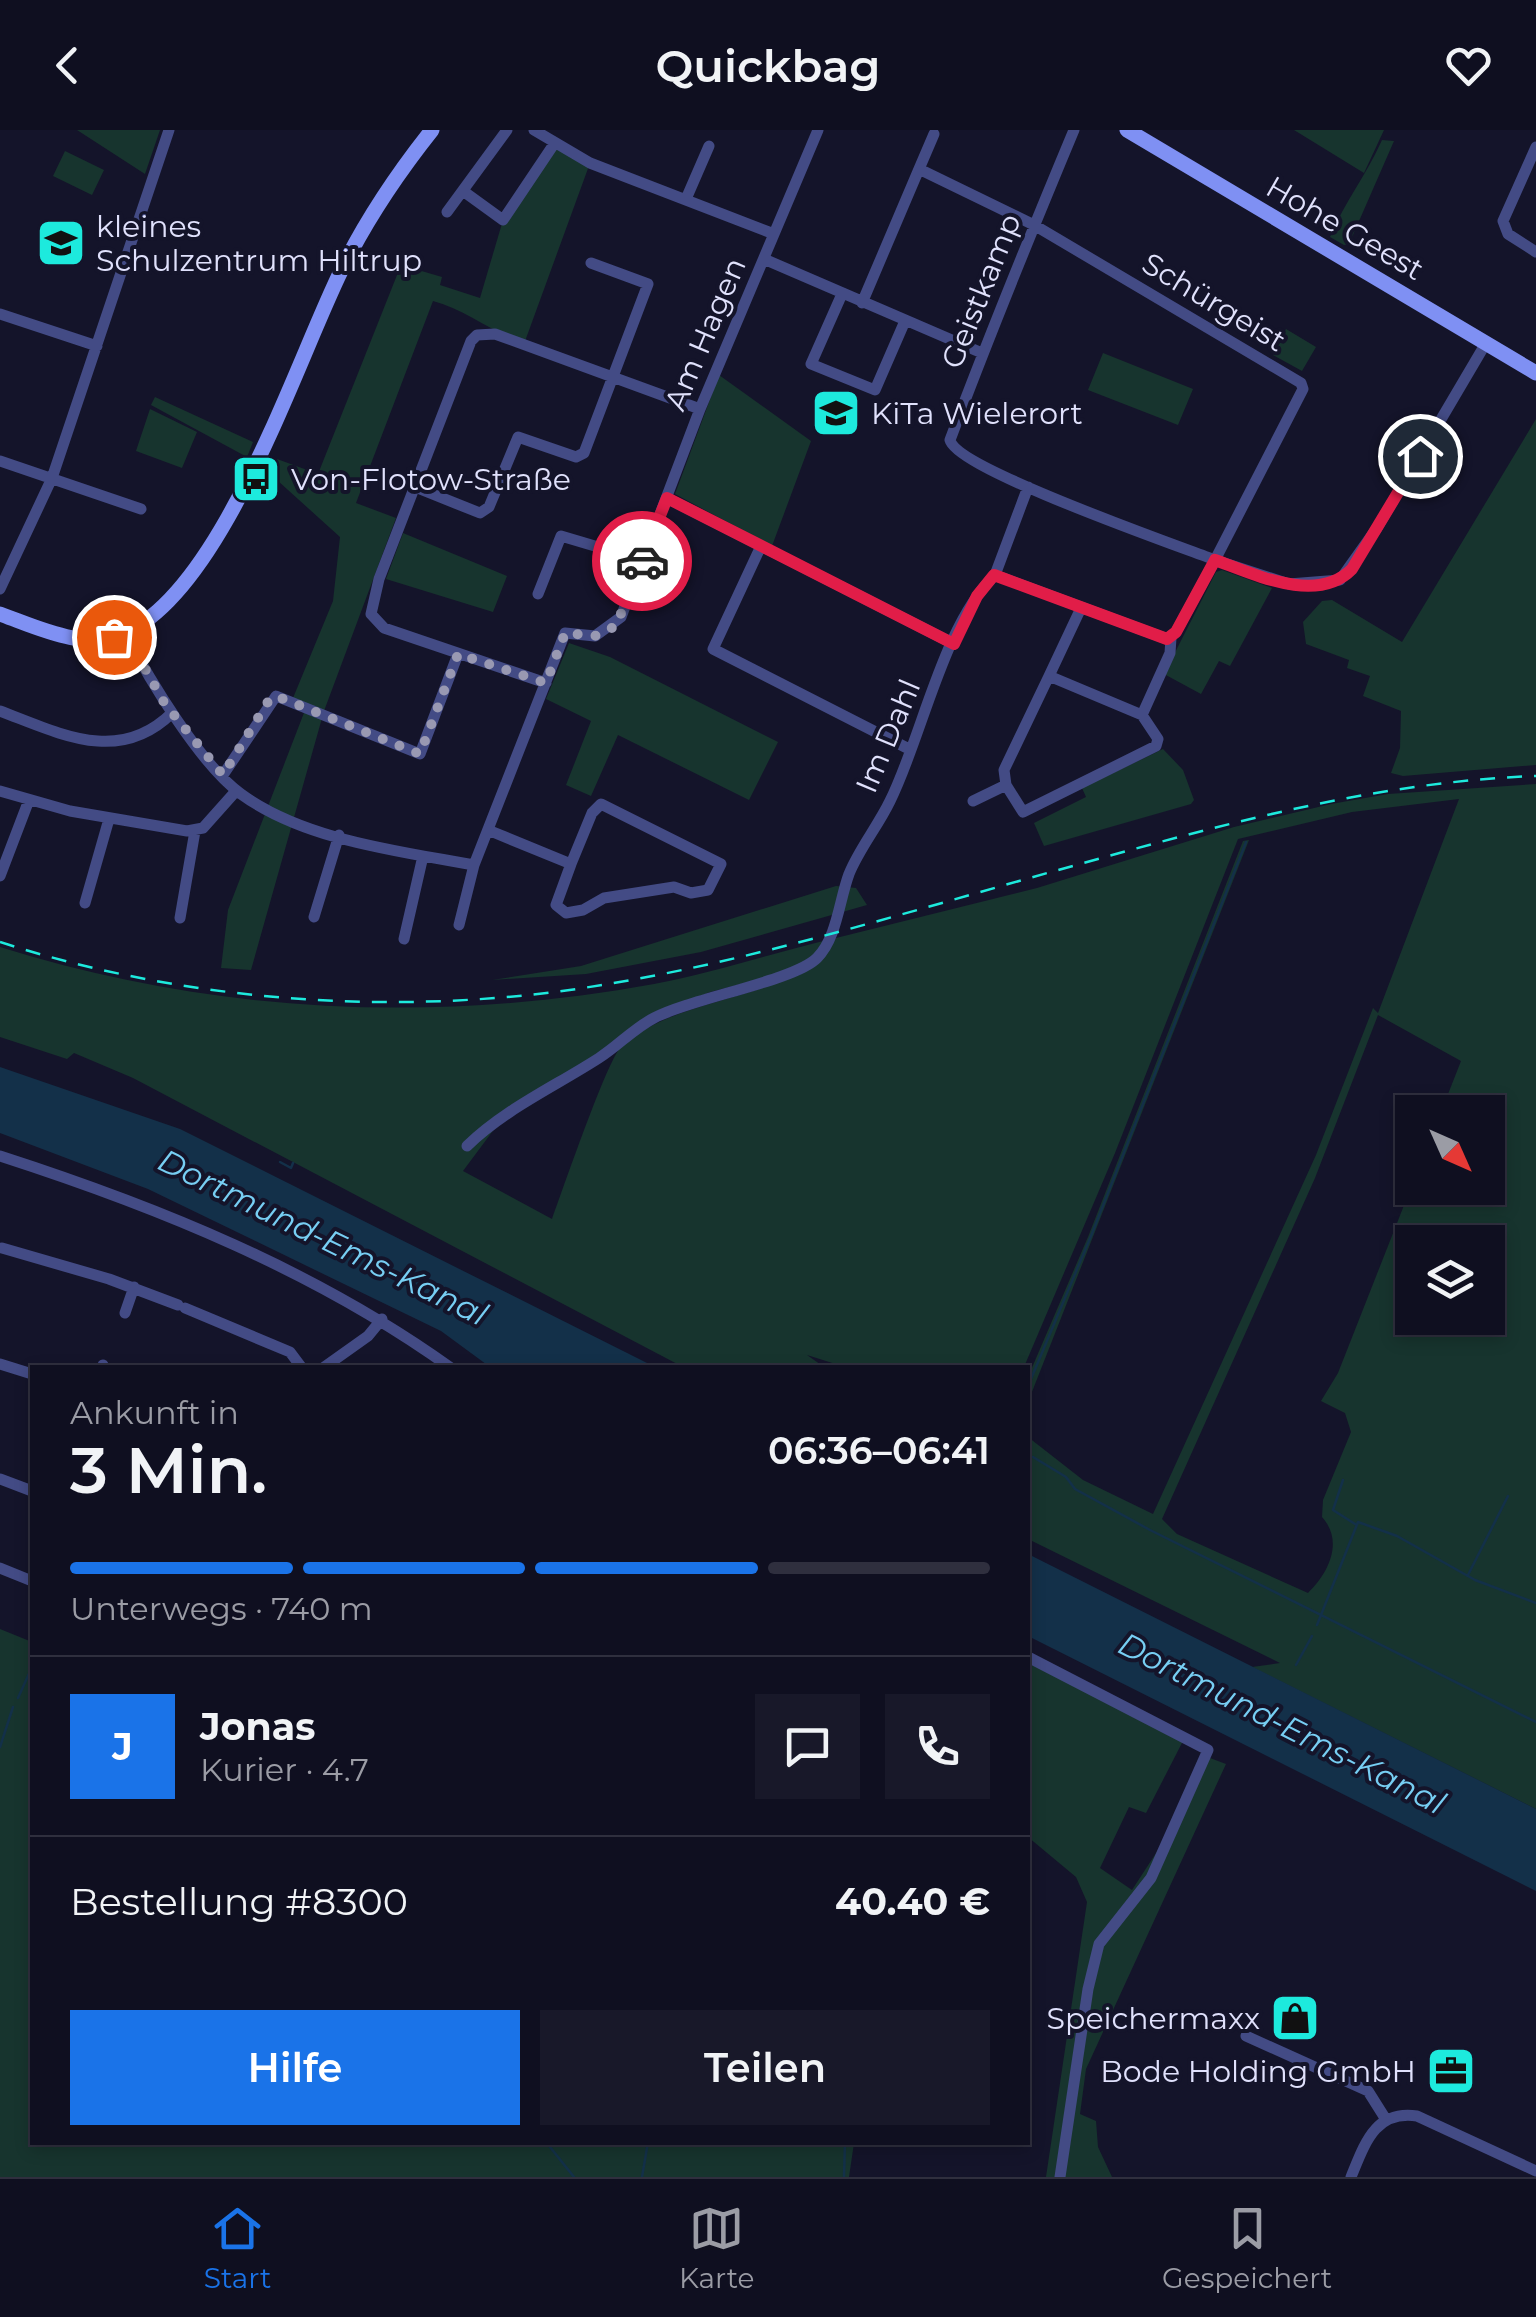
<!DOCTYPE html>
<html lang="de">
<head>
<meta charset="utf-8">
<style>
	:root { --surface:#0f0f20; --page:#181829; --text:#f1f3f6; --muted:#9b9ca5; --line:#2f2f3e; --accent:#1a73e8 }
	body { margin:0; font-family:Montserrat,sans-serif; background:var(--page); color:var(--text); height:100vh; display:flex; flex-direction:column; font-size:38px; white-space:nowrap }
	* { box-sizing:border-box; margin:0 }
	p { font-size:32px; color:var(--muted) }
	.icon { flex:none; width:55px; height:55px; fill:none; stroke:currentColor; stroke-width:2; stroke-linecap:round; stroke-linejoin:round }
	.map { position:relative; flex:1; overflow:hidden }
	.panel { position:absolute; left:30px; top:1235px; width:1000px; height:780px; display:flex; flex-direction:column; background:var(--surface); border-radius:0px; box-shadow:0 5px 15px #0003,0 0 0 2px var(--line) }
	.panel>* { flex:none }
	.needle { width:65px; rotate:135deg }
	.buttons { position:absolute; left:1395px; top:965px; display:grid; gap:20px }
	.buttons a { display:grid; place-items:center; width:110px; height:110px; border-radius:0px; background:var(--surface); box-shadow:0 5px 15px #0003,0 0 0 2px var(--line); font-size:50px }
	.pin { position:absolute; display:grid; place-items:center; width:85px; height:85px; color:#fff; margin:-42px; border:5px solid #fff; border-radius:50%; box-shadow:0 2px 10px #0007 }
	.courier { position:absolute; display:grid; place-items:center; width:100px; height:100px; margin:-50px; border:8px solid #e11d48; border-radius:50%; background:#fff; color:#222; box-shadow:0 2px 12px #0007 }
	.headline em { font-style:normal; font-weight:600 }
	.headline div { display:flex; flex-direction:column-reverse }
	.headline { display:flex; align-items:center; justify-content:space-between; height:170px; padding:0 40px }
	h1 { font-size:65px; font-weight:600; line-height:75px }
	.bar { display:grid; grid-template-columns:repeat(4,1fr); gap:15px 10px; align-content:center; height:120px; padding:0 40px }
	.bar i { height:12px; border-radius:8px; background:var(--line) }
	.bar .on { background:var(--accent) }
	.bar p { grid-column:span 4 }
	.line { display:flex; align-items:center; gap:25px; padding:0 40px; border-top:2px solid var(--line) }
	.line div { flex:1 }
	.round { display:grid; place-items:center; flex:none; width:105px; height:105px; border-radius:0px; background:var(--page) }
	.button { display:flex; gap:20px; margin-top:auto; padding:20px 40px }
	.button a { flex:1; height:115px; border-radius:0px; background:var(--accent); color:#fff; font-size:40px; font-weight:600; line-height:115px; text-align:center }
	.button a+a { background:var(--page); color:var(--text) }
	header { display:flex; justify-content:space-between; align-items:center; height:130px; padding:0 40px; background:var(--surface); font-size:45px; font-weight:600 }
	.dock { display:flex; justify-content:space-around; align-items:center; height:140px; border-top:2px solid var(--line); background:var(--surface); font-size:28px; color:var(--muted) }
	.dock a { display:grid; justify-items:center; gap:5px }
	.dock .on { color:var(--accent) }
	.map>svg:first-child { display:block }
	.green { fill:#17342e; fill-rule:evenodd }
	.water { fill:#133049 }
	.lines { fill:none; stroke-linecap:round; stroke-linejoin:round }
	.stream { stroke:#133049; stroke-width:2.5 }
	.street { stroke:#434b85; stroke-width:11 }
	.secondary { stroke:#7f90f3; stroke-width:15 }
	.rail { stroke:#1deadd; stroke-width:2.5; stroke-dasharray:15 12; stroke-linecap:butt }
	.done { stroke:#9999b2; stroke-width:10; stroke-dasharray:0 18 }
	.route { stroke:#e11d48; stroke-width:12 }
	.labels { text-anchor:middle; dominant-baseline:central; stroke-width:8; stroke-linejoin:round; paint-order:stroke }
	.poi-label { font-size:30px; fill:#e0e1fc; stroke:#14142a; text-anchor:start }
	.street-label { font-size:30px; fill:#e0e1fc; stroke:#14142a }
	.water-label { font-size:32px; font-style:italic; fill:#77cef3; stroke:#14142a }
</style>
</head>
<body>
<header><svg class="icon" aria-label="back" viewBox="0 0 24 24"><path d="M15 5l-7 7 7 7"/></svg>Quickbag<svg class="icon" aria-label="heart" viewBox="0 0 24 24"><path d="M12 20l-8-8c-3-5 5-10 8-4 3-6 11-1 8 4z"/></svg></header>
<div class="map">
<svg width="1536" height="2047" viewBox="0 0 1536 2047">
	<rect width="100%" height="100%" fill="#14142a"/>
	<path class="green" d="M77,0h83l-15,44z
		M1294,0h90l-20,43z
		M1382,10l12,1 -45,103 -5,1 -14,-8c15,-36 36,-61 52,-97z
		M554,14l36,19 -66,181c-32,-12 -58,-34 -91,-43l-77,202 40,15 -72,193 -73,259 -30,-2 7,-58 79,-205 -14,-7 40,-97 7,-64 -73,-66 10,-12 41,15 83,-209 41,12 -2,8 40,13 23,-78z
		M65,21l39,19 -12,25 -39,-19z
		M1286,199l30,18 -14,24 -29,-16z
		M1103,223l90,36 -15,36 -90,-35z
		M719,245l92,66 -39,105 -97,-52z
		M155,267l98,45 -6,15 -96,-52z
		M150,279l47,23 -15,36 -46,-17z
		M1536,289v346l-133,11 -12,-3 9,-25 1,-37 -38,-15 7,-20 -23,-8 2,-8 -43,-16 -3,-22 19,-21 10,-1 70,42z
		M403,403l104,43 -14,36 -107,-33z
		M1222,440l50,18 -42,78 -11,-5 -18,33 -37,-20 52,-102z
		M569,513l41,14 168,85 -29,58 -131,-65 -27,61 -25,-11 25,-64 -45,-22z
		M1163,619l20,21 11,30 -3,4 -147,42 -10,-23 52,-26 -4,-9z
		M1536,654v1025l-284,-142 28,-4 -252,-124v-102l55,43 70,34 163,-359 57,-147 5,5 81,-214 -107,13 -114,27 -123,314 -91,214h-179l-38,-12 17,12h-141l-550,-289 -59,-25 -7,6 -67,-22v-90c214,67 434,77 654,37 57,-11 113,-29 169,-43l-2,7 -23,21 -88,23 -59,24 -153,108 -35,47 89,48c10,-27 55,-159 69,-172 60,-56 180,-45 215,-109l201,-50 197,-61 97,-23 57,-10zM1378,885l83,46 -20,51h47v76l-76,-3 -74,188 -17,28 24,12 6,19 -28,68 -1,17c22,24 7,56 -14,76l-131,-59 -15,-15 153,-341zM1412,1112h76v76h-76z
		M1249,710l-221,562v-25l60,-140 155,-396z
		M836,756l20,2 11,17 -166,47 -115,22 -94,6 89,-14z
		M0,1499l32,13v500l822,1 -5,34h-849z
		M1033,1534l150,77 -37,72 -17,-6 -29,61 32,22 39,-60 31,-75 24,9 -140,305 -6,45 16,7 2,26 14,30h-66l41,-275 -11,-25 -48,-40v-161z"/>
	<path class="water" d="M0,937l180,62 475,238h-165l-49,-36 -293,-142 -148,-56z
		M1028,1424l508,255v82l-508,-255z"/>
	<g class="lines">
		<path class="stream" d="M280,1032l11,6 2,-5
			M1028,1256l63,-150 155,-394
			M1033,1327l33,20 9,12 75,41 386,192
			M1343,1350l-10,30 22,14
			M1468,1445l40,-79
			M1317,1495l41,-103 39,14 78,44 61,23
			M1296,1535l16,-29
			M18,1568l14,-31
			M0,1617l13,-40
			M546,2012l28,35
			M642,2047l6,-35
			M844,2047l1,-35"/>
		<path class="street" d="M534,0l56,33 184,71
			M1536,17l-33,74 5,13 28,18
			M919,39l15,-35
			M463,61l40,29 51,-76
			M686,69l23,-53
			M447,82l60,-82
			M764,129l218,94
			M842,164l-31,70 64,26 30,-69
			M862,173l57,-134 115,56 267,158 2,6 -88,171c-39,-15 -258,-91 -265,-120 39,-104 81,-207 124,-310
			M0,184l97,32
			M0,331l141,48
			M415,357l65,26 9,-6 29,-70 58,20 8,-4 64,-169 -57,-21
			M667,368l287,146
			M761,416l-48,103 196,100
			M995,445l33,-88
			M0,459l52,-111 117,-348
			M538,464l23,-58 81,24
			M1081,478l-32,68 93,39 28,-62 1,-15
			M125,503c24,46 75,131 116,161 63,46 157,57 233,71
			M1049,546l-45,94 2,15 17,27 133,-66 2,-7 -16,-24
			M546,553l-162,-55 -13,-14 8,-35 92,-238 6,-6 18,-1 205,75
			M0,581c61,23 119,54 172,2
			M223,645l53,-79 144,58 38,-100
			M0,661l70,20 117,20 16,-3 33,-37
			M973,671l33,-16
			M488,700l83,34 -15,41 10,8 17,-3 21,-12 70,-11 17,6 17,-3 13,-26 -120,-60 -9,9 -21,51
			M0,746l29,-76
			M85,773l24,-84
			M314,787l25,-82
			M180,788l15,-87
			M459,795l15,-60 91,-232 30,3 26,-19 79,-208 118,-279
			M404,809l19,-83
			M467,1016c38,-37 87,-59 132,-88 19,-12 35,-30 55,-40 38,-20 140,-37 163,-60 20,-20 22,-57 32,-84 10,-25 29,-48 41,-73 32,-64 53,-176 105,-226l172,64 9,-7 39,-72 74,24 51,-4 37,-52 109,-185
			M0,1026c158,51 316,115 451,212
			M2,1118l107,31 69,26
			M185,1178l105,44 12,16
			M125,1183l9,-26
			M0,1234l32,10
			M102,1238l1,-3
			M323,1238l45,-32 14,-17
			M0,1349l32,12
			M0,1438l32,13
			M1028,1527l180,93 -57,128 -52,66 -11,45 -28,188
			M1246,1906l122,55 17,27
			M1351,2047c14,-34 24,-67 66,-61l119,55"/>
		<path class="secondary" d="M1127,0l409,243
			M0,484c39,14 84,37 125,19 98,-44 170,-268 216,-362 25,-51 56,-97 91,-141"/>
		<path class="rail" d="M0,812c192,62 409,76 608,42 150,-25 296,-71 443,-112 159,-44 318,-90 485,-96"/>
	</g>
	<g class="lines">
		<path class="done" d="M114,507l11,-4 40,71 58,71 46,-75 7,-4 144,58 38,-100 88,29 19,-50 30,3 21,-10 26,-65"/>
		<path class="route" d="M642,431l25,-63 287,146 23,-48 17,-21 173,64 9,-7 39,-72c39,14 102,45 137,9l68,-113"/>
	</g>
	<defs>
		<g id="school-square" transform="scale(2.5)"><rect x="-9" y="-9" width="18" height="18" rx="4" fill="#1deadd" stroke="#14142a"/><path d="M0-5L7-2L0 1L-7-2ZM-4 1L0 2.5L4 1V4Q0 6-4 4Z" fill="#111"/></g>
		<g id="bus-square" transform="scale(2.5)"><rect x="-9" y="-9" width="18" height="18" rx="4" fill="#1deadd" stroke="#14142a"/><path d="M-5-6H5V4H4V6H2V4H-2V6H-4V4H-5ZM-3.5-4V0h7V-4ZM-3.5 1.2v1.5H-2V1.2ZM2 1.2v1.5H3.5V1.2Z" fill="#111"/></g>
		<g id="shop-square" transform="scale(2.5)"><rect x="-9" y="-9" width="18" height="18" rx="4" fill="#1deadd" stroke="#14142a"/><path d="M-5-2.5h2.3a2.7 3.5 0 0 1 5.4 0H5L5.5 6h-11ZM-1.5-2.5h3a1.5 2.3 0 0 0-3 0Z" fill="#111"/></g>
		<g id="office-square" transform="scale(2.5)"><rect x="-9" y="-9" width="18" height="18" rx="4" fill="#1deadd" stroke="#14142a"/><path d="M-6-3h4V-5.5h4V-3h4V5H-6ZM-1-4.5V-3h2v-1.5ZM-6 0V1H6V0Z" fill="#111"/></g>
	</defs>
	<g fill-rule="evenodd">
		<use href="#school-square" x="61" y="113"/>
		<use href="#school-square" x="836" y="283"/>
		<use href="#bus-square" x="256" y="349"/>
		<use href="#shop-square" x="1295" y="1888"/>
		<use href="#office-square" x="1451" y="1941"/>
	</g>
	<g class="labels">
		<g class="poi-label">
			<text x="96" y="96">kleines<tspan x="96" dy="34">Schulzentrum Hiltrup</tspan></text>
			<text x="871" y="283">KiTa Wielerort</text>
			<text x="291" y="349">Von-Flotow-Straße</text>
			<text x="1260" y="1888" text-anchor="end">Speichermaxx</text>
			<text x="1416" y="1941" text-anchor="end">Bode Holding GmbH</text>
		</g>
		<g class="street-label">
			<text transform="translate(1345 98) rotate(30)">Hohe Geest</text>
			<text transform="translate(981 161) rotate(-68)">Geistkamp</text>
			<text transform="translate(1214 172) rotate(31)">Schürgeist</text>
			<text transform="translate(705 204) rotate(-67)">Am Hagen</text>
			<text transform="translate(888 606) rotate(-67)">Im Dahl</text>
		</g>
		<g class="water-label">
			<text transform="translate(323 1107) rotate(26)">Dortmund-Ems-Kanal</text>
			<text transform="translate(1282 1593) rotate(27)">Dortmund-Ems-Kanal</text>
		</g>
	</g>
</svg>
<div class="buttons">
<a><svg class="needle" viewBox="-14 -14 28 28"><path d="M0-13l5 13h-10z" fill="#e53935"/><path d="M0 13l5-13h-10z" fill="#9b9ca5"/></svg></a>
<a><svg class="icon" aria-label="layers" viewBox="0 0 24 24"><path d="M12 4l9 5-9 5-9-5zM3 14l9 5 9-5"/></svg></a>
</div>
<div class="pin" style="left:114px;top:507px;background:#ea580c"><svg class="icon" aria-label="bag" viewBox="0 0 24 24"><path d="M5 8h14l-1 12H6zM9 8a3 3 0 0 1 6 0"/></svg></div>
<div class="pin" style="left:1420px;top:326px;background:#1f2937"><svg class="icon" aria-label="home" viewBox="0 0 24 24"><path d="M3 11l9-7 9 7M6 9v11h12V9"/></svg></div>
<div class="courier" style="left:642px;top:431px"><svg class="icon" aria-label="car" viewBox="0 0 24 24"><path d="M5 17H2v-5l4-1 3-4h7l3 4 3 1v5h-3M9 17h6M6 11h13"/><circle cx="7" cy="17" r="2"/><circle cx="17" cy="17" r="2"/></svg></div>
<section class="panel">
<div class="headline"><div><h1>3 Min.</h1><p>Ankunft in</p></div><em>06:36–06:41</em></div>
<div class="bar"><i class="on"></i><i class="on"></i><i class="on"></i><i></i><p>Unterwegs · 740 m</p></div>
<div class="line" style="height:180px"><b class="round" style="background:var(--accent);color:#fff">J</b><div><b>Jonas</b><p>Kurier · 4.7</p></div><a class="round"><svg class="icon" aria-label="chat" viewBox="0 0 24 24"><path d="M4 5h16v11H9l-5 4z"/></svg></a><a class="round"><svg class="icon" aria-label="phone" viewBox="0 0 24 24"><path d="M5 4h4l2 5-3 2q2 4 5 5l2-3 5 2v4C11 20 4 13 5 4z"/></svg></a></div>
<div class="line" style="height:130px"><div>Bestellung #8300</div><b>40.40 €</b></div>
<div class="button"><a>Hilfe</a><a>Teilen</a></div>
</section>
</div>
<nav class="dock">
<a class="on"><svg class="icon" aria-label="home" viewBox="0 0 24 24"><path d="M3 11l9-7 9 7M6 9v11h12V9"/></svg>Start</a>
<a><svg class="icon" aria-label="map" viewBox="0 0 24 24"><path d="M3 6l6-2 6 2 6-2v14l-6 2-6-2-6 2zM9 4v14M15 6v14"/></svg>Karte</a>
<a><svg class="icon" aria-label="saved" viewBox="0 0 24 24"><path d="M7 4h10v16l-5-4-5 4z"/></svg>Gespeichert</a>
</nav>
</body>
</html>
